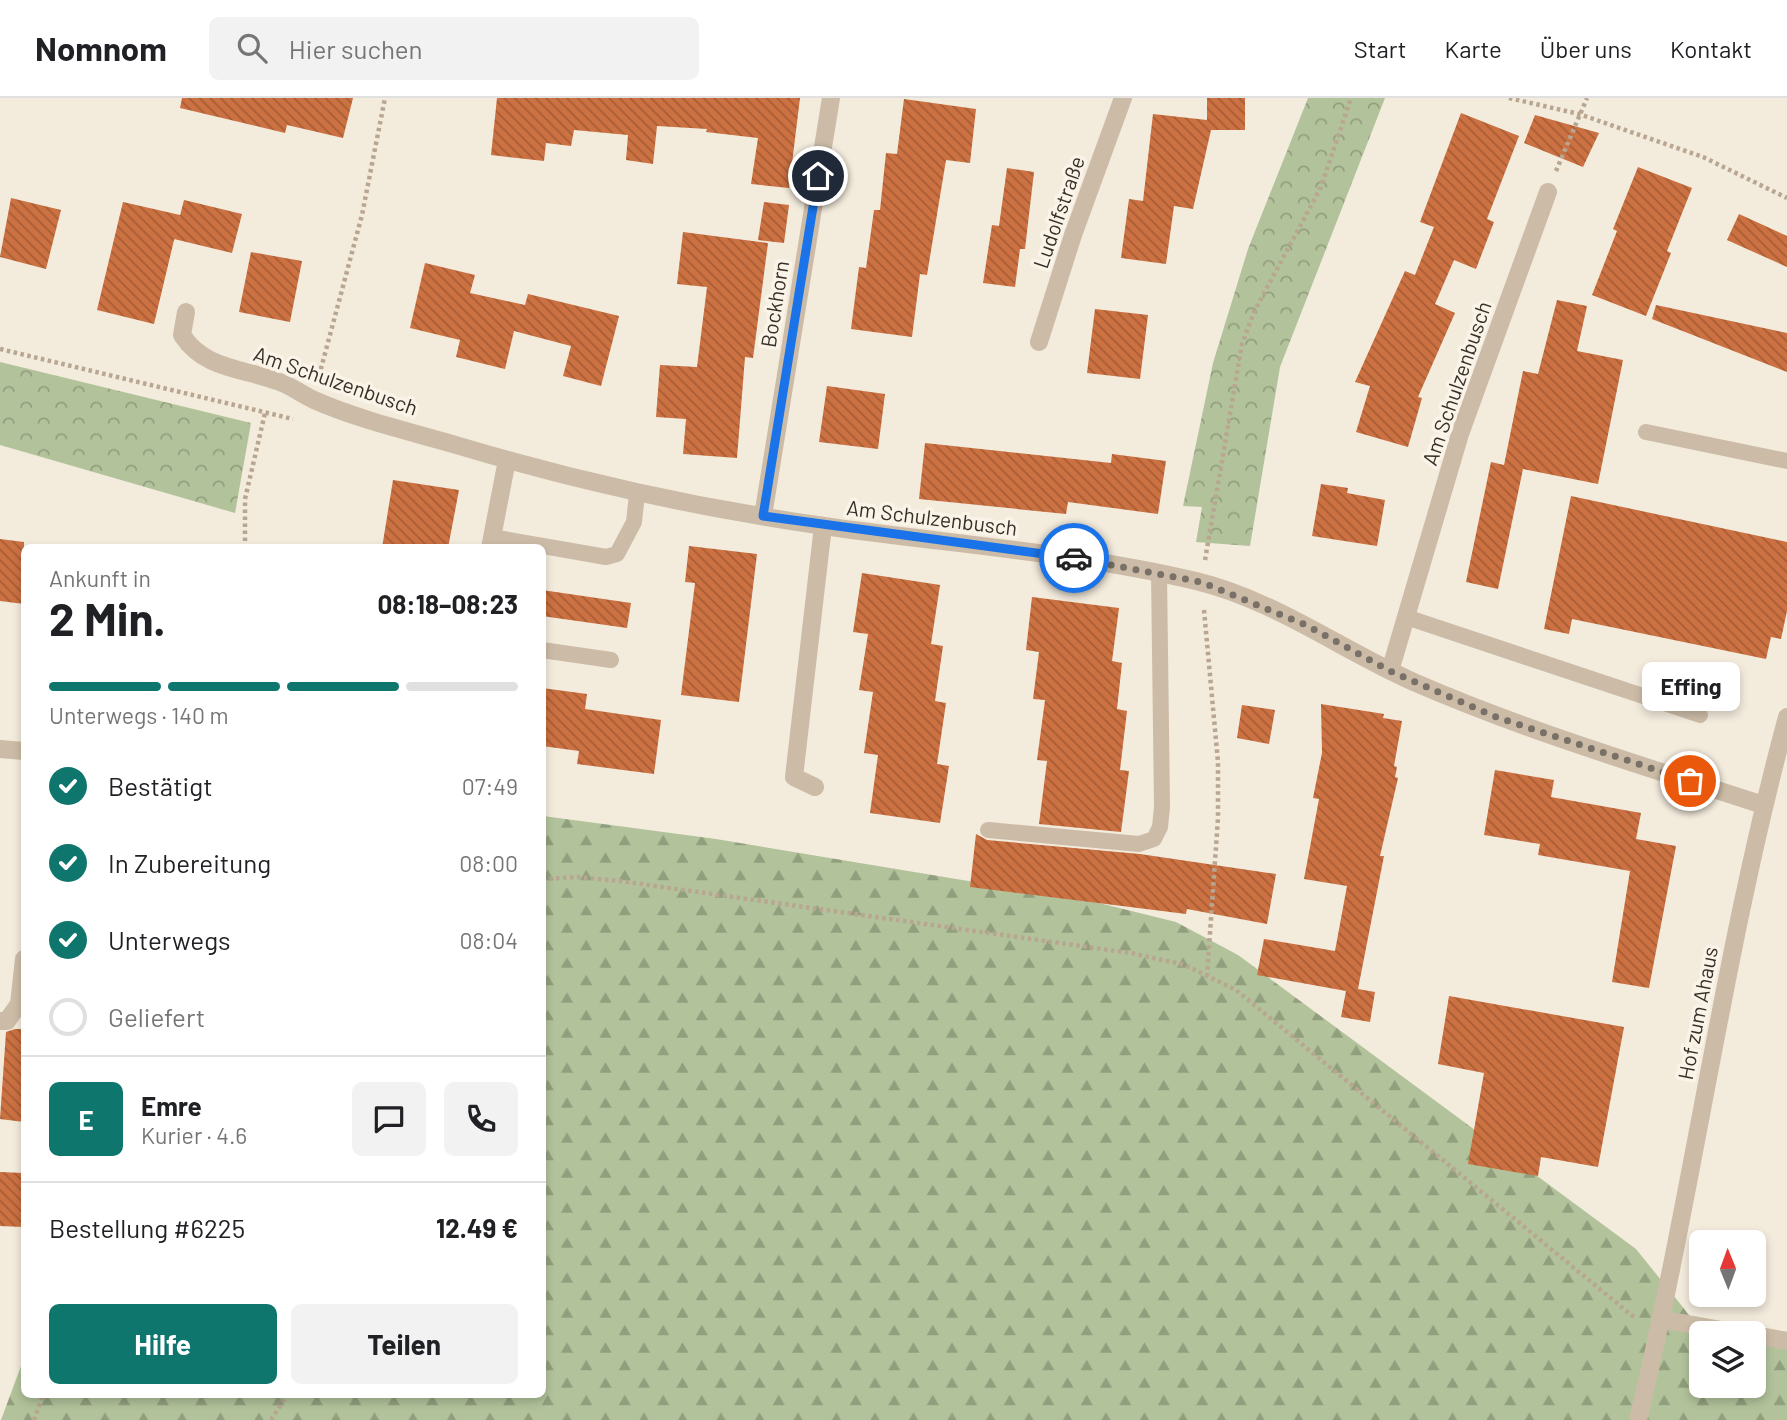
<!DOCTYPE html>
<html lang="de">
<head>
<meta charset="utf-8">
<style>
	:root { --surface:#fff; --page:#f2f2f2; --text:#202124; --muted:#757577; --line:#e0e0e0; --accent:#0f766e }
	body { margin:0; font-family:Barlow,sans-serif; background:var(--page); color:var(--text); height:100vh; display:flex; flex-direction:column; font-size:26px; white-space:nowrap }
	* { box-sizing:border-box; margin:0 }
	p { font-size:23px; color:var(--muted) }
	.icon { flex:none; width:38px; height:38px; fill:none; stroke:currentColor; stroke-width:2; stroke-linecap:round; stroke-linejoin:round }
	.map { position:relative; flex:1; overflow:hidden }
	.sheet { position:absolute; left:21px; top:446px; width:525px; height:854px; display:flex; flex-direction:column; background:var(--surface); border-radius:10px; box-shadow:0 4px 10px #0003 }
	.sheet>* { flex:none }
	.needle { width:46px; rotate:359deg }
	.buttons { position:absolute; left:1689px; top:1132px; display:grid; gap:14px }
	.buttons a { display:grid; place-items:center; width:77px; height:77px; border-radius:10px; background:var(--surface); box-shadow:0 4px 10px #0003; font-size:35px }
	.pin { position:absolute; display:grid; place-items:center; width:60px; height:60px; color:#fff; margin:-30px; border:4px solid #fff; border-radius:50%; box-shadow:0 2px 7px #0007 }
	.courier { position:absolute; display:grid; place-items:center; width:70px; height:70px; margin:-35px; border:5px solid #1a73e8; border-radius:50%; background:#fff; color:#222; box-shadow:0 2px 9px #0007 }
	.bubble { position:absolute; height:49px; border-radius:10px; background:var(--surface); box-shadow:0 4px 10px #0003; font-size:23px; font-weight:700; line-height:49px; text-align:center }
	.overview em { font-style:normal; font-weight:700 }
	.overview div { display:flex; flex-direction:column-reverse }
	.overview { display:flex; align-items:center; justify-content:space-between; height:119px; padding:0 28px }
	h1 { font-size:46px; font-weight:700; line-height:52px }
	.bar { display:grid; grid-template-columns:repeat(4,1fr); gap:10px 7px; align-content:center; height:84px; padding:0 28px }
	.bar i { height:9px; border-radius:5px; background:var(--line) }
	.bar .active { background:var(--accent) }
	.bar p { grid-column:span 4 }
	.line { display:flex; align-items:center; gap:18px; padding:0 28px; border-top:2px solid var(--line) }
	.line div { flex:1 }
	.round { display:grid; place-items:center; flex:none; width:74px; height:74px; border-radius:10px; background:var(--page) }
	ol { padding:0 28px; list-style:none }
	li { display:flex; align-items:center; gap:21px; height:77px }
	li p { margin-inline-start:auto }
	li .icon { padding:7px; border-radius:50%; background:var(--accent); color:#fff; stroke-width:4 }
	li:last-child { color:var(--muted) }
	li i { width:38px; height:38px; border:4px solid var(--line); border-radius:50% }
	.button { display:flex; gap:14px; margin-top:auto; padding:14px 28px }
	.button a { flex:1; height:80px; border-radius:10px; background:var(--accent); color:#fff; font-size:28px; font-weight:700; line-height:80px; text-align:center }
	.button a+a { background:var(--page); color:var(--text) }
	header { display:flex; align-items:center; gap:42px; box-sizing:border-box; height:98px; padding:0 35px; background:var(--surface); border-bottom:2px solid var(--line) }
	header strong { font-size:33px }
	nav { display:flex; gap:38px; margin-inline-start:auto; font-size:24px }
	.search { width:490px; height:63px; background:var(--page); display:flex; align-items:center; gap:18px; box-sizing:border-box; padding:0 24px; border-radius:10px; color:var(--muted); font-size:26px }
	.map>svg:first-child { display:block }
	.forest { fill:url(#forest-firs); fill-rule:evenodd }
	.park { fill:url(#park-crowns) }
	.building { fill:url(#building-back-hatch) }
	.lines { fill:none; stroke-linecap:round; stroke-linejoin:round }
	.path { stroke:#b8a691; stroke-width:4.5; stroke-dasharray:3.5 3.5; stroke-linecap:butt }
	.service { stroke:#ccbca7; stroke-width:16 }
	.minor { stroke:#ccbca7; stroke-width:18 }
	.done { stroke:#797167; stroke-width:7; stroke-dasharray:0 12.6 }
	.route { stroke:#1a73e8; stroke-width:9 }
	.labels { text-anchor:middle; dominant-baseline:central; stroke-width:7; stroke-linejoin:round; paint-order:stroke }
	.street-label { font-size:21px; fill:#382f28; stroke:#faf4e8 }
</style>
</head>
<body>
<header>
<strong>Nomnom</strong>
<div class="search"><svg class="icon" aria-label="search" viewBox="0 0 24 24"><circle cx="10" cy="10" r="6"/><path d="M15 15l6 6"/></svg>Hier suchen</div>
<nav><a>Start</a><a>Karte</a><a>Über uns</a><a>Kontakt</a></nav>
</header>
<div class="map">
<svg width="1787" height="1322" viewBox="0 0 1787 1322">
	<defs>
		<pattern id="forest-firs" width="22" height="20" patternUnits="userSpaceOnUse" patternTransform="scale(1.75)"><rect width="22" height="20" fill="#b2c39b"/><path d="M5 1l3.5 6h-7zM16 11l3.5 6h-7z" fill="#929f7e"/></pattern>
		<pattern id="park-crowns" width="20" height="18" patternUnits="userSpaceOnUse" patternTransform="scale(1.75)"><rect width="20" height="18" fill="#b2c39b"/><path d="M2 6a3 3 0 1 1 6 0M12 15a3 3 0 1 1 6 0" fill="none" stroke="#929f7e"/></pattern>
		<pattern id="building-back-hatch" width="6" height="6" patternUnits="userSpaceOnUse" patternTransform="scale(1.75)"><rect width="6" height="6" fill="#cc7141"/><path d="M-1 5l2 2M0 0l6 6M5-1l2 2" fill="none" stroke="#a75d36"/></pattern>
	</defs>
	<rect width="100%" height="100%" fill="#f3ebdc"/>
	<path class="forest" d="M543,718l173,23 379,63 81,20 62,33 398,294 54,67 97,25v79h-1786l23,-62v37h518zM1701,1236h53v52h-53z"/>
	<path class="park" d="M1308,0h77l-105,269 -30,179 -54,-4 6,-35 -19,-1 30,-143 35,-114z
		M0,264l251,61 -16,90 -235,-68z"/>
	<path class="building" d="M182,0h171l-10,40 -56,-13 -2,8 -105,-25z
		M497,0h303l-11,90 -38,-4 7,-46 -52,-6 1,-3 -50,-3 -4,38 -27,-4 2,-25 -54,-5 -3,16 -25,-3 -2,18 -53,-6z
		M1207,0h38v32h-34l-18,79 -19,-3 -8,58 -45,-6 8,-59 14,2 10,-87 54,6z
		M904,1l72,10 -6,54 -24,-3 -19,115 -7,-1 -8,63 -61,-8 8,-62 7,1 8,-58h6l6,-57 11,1z
		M1461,15l58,23 -32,83 7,3 -18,47 -22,-9 -19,44 20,9 -37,84 4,1 -14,49 -52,-15 14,-46 -15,-4 50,-111 10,4 19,-48 -14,-5z
		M1535,17l64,18 -16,34 -59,-24z
		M1638,69l54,21 -25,63 4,2 -25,63 -54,-21 25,-64 -4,-2z
		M1007,70l27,4 -9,77h-5l-5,38 -32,-4 9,-58 7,1z
		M11,100l50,12 -15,59 -46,-12z
		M184,102l58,14 -10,39 -58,-14z
		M123,104l57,13 -26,109 -57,-14z
		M764,104l25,3 -5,38 -26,-3z
		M1739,116l48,22v31l-60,-27z
		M683,134l85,11 -15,115 -8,-1 -8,101 -54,-4 3,-35 -30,-2 4,-52 37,2 10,-80 -30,-3z
		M251,154l51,9 -12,61 -51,-10z
		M425,165l50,12 -5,18 55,12 3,-11 91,22 -18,70 -38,-10 8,-30 -57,-15 -9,38 -49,-12 4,-17 -50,-12z
		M1557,202l30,6 -10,45 46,9 -25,124 -75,-15 -25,120 -32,-7 25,-120 13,3 19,-94 15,3z
		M1656,207l131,28v39l-135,-53z
		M1095,211l53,6 -8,64 -53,-6z
		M827,288l58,8 -7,55 -59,-7z
		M925,345l186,20 1,-9 54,7 -8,53 -90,-12 -2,12 -147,-15z
		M393,382l66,10 -11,58h-66z
		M1321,386l27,4 -1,5 38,7 -8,46 -65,-10z
		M1571,398l216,46v69l-6,28 -10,-2 -5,22 -194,-40 -3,15 -25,-5z
		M0,441l24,3v62l-24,-3z
		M689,448l68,8 -18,148 -58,-7 14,-112 -10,-1z
		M862,475l78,12 -9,59 12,2 -8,55 11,2 -9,61 12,2 -9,57 -70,-10 8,-58 -14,-2 9,-61 -14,-2 9,-56 -15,-2z
		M542,492l89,13 -4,25 -85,-12z
		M1032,499l87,11 -7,53 10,2 -5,46 10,2 -7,59 9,1 -8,61 -82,-8 8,-63 -10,-1 8,-60 -12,-1 6,-47 -13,-2z
		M542,590l45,6 -2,15 76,11 -7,54 -77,-10 2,-13 -37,-5z
		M1321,606l63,10 -1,4 19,3 -8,45 3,1 -2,10 3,1 -18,78h4l-26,133 17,3 -5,30 -29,-5 5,-26 -89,-16 7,-36 71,12 12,-65 -43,-7 15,-80 -6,-1 9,-45z
		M1242,607l33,5 -6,34 -32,-6z
		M1495,672l59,10 -3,17 90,16 -5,26 40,7 -27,142 -37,-6 18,-111 -92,-16 2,-11 -56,-9z
		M976,736l11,6 153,14 136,20 -9,50 -80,-15 -1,5 -216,-27z
		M1449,898l175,31 -26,140 -57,-10 -3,19 -70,-12 16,-91 -46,-9z
		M15,931h9v93l-24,-3 6,-87z
		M0,1074l24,1v54l-24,-1z"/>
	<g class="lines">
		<path class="path" d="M1509,0l70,16 124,43 84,41
			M1556,73l31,-73
			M0,251l293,70
			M319,278l43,-161 23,-117
			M245,450v-49l20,-86
			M1205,462l37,-216 12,-32 67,-125 30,-89
			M1204,512l14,152v56l-11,158
			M542,781l35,-2 43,4 511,72 54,12 51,25 399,328
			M34,1322l9,-25
			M271,1322l16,-25"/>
		<path class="service" d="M1646,334l141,29
			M492,439l114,20 11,-3 17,-32 3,-28
			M1406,519l294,98
			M542,552l69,10
			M988,732l151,14 15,-5 6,-12 2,-20 -3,-234"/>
		<path class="minor" d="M186,214l-4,23c22,34 59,33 95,46 13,4 24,13 37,19 50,22 107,34 159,50 116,34 232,59 351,76 124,18 250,26 372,55 79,19 147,70 220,102 113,49 231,84 347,122
			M1039,244l34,-107 50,-137
			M763,418l68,-418
			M490,450l17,-88
			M1390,573l70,-237 88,-242
			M0,651l24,2
			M815,689l-21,-10 29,-251
			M0,923h7l12,-17 5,-45
			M1660,1221l84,15
			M1754,1237l33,6
			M1638,1322c56,-233 86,-471 149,-703"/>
	</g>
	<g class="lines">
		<path class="done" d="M1074,460l127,24 105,43 84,46 106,46 194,64"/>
		<path class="route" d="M818,78l-55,340 311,42"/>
	</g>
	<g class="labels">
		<g class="street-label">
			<text transform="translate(1058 114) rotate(-71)">Ludolfstraße</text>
			<text transform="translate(774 206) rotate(-81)">Bockhorn</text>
			<text transform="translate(336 282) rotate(19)">Am Schulzenbusch</text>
			<text transform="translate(1456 285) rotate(-71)">Am Schulzenbusch</text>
			<text transform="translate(932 419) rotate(7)">Am Schulzenbusch</text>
			<text transform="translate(1697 915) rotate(-79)">Hof zum Ahaus</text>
		</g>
	</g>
</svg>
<div class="buttons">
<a><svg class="needle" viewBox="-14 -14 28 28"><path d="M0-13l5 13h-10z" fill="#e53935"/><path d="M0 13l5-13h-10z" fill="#757577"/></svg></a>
<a><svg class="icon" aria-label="layers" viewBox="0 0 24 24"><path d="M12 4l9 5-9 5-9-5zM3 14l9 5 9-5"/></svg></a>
</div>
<div class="pin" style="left:1690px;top:683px;background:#ea580c"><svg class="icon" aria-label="bag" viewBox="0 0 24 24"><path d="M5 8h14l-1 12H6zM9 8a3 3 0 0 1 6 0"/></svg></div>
<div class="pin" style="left:818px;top:78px;background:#1f2937"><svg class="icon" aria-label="home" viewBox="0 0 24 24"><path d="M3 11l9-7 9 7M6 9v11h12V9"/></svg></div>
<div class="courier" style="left:1074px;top:460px"><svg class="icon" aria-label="car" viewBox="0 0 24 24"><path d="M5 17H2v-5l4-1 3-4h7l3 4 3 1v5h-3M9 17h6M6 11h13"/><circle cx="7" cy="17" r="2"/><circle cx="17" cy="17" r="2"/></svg></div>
<div class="bubble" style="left:1642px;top:564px;width:98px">Effing</div>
<section class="sheet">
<div class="overview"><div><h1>2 Min.</h1><p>Ankunft in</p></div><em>08:18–08:23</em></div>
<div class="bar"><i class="active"></i><i class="active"></i><i class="active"></i><i></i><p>Unterwegs · 140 m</p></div>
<ol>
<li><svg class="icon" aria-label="check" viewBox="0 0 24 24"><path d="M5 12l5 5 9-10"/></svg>Bestätigt<p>07:49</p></li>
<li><svg class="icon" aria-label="check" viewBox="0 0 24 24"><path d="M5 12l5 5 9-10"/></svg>In Zubereitung<p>08:00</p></li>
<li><svg class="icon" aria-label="check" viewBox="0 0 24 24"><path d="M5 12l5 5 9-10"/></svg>Unterwegs<p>08:04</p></li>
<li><i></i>Geliefert</li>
</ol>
<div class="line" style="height:126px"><b class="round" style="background:var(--accent);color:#fff">E</b><div><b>Emre</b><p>Kurier · 4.6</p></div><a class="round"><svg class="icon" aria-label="chat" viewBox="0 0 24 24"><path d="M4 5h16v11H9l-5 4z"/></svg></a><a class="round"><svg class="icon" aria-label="phone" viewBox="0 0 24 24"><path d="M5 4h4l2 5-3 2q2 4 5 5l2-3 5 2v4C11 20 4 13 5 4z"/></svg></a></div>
<div class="line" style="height:91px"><div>Bestellung #6225</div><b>12.49 €</b></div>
<div class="button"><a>Hilfe</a><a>Teilen</a></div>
</section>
</div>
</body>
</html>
